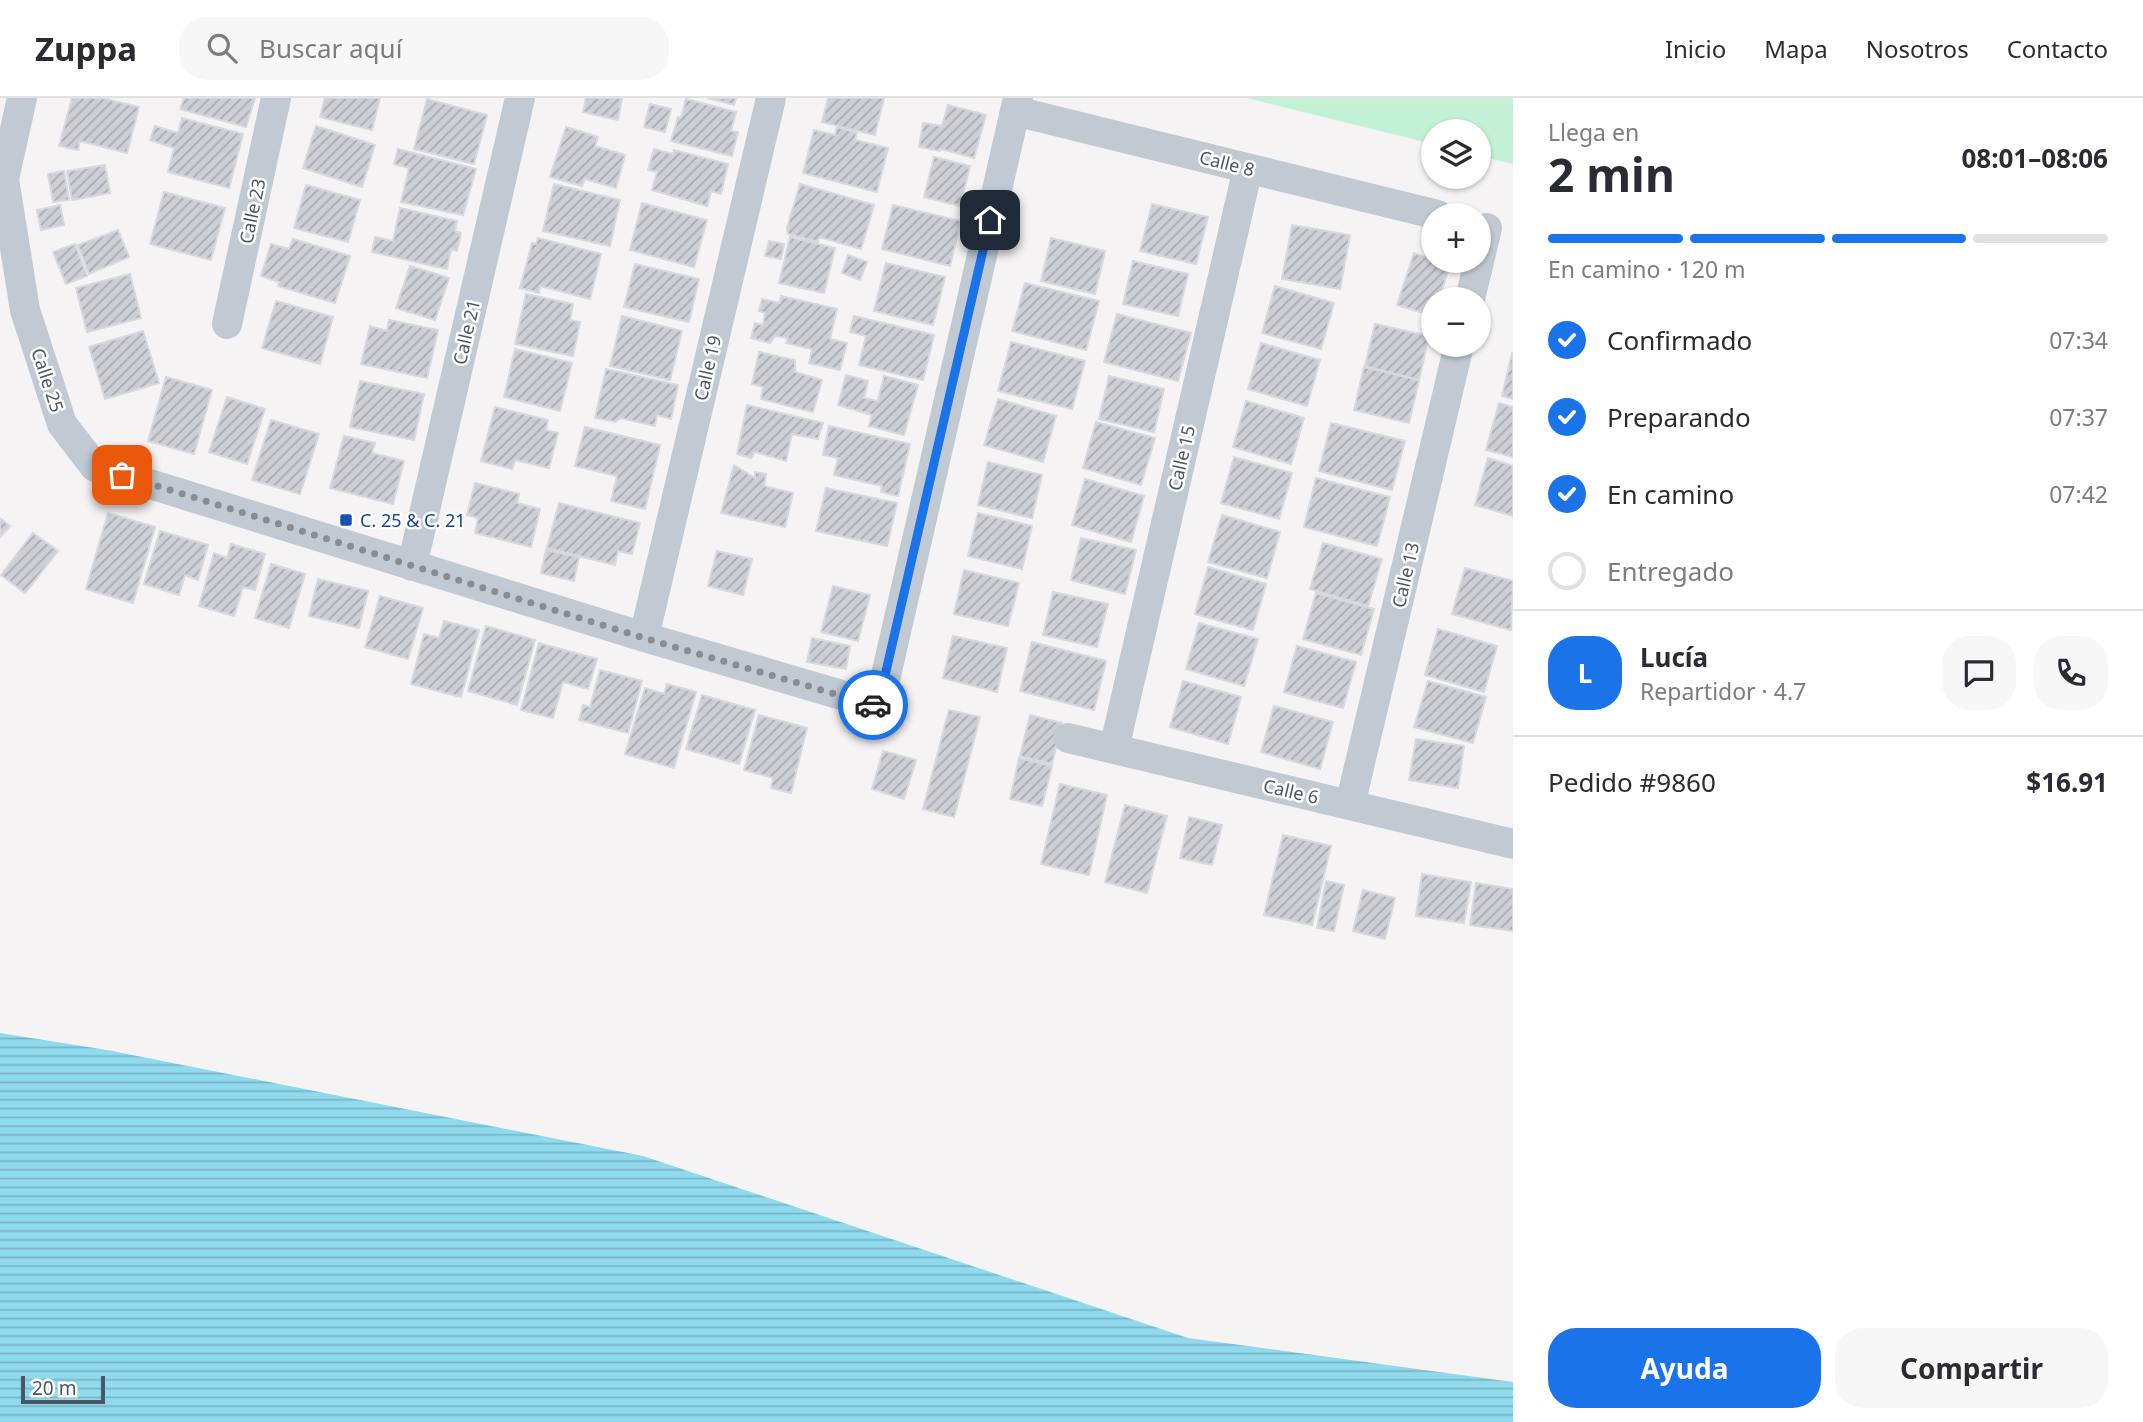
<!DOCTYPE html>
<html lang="es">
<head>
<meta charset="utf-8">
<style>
	:root { --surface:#fff; --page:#f7f7f7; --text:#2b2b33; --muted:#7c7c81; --line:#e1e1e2; --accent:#1a73e8 }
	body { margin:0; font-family:"Noto Sans",sans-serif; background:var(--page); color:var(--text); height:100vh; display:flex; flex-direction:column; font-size:26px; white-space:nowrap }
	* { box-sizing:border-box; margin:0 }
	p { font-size:23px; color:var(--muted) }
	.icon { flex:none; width:38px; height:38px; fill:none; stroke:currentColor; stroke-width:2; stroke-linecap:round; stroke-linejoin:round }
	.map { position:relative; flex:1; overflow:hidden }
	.sheet { display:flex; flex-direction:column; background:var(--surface); width:630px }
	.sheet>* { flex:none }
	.controls { position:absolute; left:1421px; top:21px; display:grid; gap:14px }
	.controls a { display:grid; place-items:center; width:70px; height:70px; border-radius:50%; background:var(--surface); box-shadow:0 2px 5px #0004; font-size:35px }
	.scale { position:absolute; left:21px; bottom:18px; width:84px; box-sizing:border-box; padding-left:7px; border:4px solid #4a5661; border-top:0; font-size:19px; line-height:24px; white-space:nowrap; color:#4a5661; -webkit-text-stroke:5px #fff; paint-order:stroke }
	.pin { position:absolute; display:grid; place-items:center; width:60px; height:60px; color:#fff; margin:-30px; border-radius:14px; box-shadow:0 4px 10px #0006 }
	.courier { position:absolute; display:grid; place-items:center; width:70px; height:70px; margin:-35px; border:5px solid #1a73e8; border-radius:50%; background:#fff; color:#222; box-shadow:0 2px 9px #0007 }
	.head em { font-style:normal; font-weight:700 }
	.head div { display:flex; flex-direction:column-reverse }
	.head { display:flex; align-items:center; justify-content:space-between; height:119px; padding:0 35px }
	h1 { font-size:46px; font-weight:700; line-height:52px }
	.bar { display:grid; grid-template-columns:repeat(4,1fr); gap:10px 7px; align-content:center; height:84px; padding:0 35px }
	.bar i { height:9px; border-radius:5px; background:var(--line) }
	.bar .active { background:var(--accent) }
	.bar p { grid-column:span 4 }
	.line { display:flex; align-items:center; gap:18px; padding:0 35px; border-top:2px solid var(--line) }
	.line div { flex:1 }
	.round { display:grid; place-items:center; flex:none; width:74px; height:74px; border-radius:28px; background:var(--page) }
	ol { padding:0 35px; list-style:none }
	li { display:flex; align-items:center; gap:21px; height:77px }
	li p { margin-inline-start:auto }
	li .icon { padding:7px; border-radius:50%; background:var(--accent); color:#fff; stroke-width:4 }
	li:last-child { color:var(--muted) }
	li i { width:38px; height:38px; border:4px solid var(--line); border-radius:50% }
	.action { display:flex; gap:14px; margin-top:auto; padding:14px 35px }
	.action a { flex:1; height:80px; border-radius:28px; background:var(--accent); color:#fff; font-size:28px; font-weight:700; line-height:80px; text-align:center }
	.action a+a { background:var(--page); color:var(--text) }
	header { display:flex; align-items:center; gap:42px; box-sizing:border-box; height:98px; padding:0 35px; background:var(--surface); border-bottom:2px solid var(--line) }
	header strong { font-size:33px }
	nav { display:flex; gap:38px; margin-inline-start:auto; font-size:24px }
	.search { width:490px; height:63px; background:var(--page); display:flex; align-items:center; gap:18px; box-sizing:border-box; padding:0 24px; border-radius:28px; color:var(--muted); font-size:26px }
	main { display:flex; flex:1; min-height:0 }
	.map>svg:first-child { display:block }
	.pitch { fill:#c3f1d5 }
	.water { fill:url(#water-rules) }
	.building { fill:url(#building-hatch); stroke:#d7d9de; stroke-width:2 }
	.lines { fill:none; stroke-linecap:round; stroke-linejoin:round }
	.minor { stroke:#c1cad2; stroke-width:30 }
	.done { stroke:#868d94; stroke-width:7; stroke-dasharray:0 12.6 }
	.route { stroke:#1a73e8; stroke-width:9 }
	.transit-dot { fill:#1a4fb4; stroke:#fff; stroke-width:2.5 }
	.labels { text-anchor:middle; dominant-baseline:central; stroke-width:5; stroke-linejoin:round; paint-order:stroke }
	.street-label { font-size:18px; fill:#4a5661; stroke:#fff }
	.transit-label { font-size:18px; fill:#164399; stroke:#fff; text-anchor:start }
</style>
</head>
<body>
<header>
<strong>Zuppa</strong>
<div class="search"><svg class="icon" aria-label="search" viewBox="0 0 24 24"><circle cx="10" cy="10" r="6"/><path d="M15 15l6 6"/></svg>Buscar aquí</div>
<nav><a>Inicio</a><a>Mapa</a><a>Nosotros</a><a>Contacto</a></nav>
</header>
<main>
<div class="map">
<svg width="1513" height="1324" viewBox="0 0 1513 1324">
	<defs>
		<pattern id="water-rules" width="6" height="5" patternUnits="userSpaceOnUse" patternTransform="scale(1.75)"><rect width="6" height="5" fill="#90daee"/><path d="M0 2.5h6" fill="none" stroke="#78b4c4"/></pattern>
		<pattern id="building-hatch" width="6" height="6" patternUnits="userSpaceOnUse" patternTransform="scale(1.75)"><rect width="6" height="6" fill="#cdcfd5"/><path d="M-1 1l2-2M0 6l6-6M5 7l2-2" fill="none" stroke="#a8abb0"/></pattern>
	</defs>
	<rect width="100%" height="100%" fill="#f5f3f3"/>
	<path class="pitch" d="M1247,0h266v66l-34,-8v-25h-46v13z"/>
	<path class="water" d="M0,935l107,17 536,106 545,182 325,44v40h-1513z"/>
	<path class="building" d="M72,0h30l37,9 -12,46 -47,-12 -2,9 -19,-4z
		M184,0h71l-9,29 -66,-18z
		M325,0h55l-8,32 -52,-13z
		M586,0h36l-4,22 -35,-8z
		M707,0h29l-2,7z
		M828,0h56l-9,37 -53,-13z
		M427,1l60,16 -13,49 -60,-15z
		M686,1l50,13 -5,19 7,1 -6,24 -61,-15 7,-24 3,1z
		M650,6l21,5 -6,23 -21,-5z
		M948,7l38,10 -12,43 -33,-9 -1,2 -21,-4 4,-24 19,3z
		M182,20l61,16 -14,54 -61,-16 6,-24 -24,-8 5,-14 23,7z
		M316,28l59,19 -13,42 -59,-19z
		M566,29l32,10 -3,9 30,9 -9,33 -31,-9 -3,7 -32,-9z
		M837,29l20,6 -2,7 33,8 -11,44 -74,-19 11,-43 21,5z
		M398,51l78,20 -13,46 -62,-13 8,-34 -15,-4z
		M654,51l19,5 1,-4 54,14 -7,30 -10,-3 -4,15 -55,-16 5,-18 -9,-2z
		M934,59l36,9 -10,40 -36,-9z
		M105,67l5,28 -38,7 -5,-29z
		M64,73l5,29 -16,2 -5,-28z
		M554,86l66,16 -10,46 -67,-15z
		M800,86l74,21 -13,44 -42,-12 -1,5 -30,-8 -1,-6z
		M306,87l54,15 -12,42 -54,-14z
		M164,94l61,16 -14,52 -61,-16z
		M642,105l65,17 -13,47 -64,-17z
		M1152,106l56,13 -12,47 -56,-13z
		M60,107l4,20 -23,5 -4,-20z
		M893,107l68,16 -11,45 -68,-17z
		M400,110l57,13 -2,10 6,2 -4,18 -6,-2 -4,20 -75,-17 3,-15 18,4z
		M1292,127l58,10 -10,54 -58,-10z
		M118,132l11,27 -40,17 -11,-29z
		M790,139l45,11 -11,45 -45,-10z
		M538,140l63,16 -11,45 -50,-13 -1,7 -19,-5 12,-45 4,1z
		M1051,140l54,13 -10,43 -54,-13z
		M293,141l57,17 -15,47 -57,-17 1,-4 -18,-6 10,-32 18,5z
		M769,143l15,3 -3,15 -16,-3z
		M75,146l12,32 -21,8 -13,-32z
		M1414,155l36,12 -11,34h-6v17l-36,-11z
		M848,157l19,7 -7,18 -18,-7z
		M1133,163l55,13 -10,42 -55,-12z
		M886,165l59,14 -12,48 -59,-14z
		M635,166l64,15 -10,43 -65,-15z
		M410,168l39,12 -14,42 -39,-12z
		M130,176l11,44 -54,14 -11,-44z
		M1025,185l74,18 -13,49 -74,-19z
		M1275,188l59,17 -13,46 -59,-16z
		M526,196l47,10 -3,16 10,2 -7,34 -58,-12z
		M781,198l56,13 -7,30 17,4 -7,27 -31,-7 3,-14 -26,-6 2,-5 -13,-2 -5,7 -19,-5 4,-15 8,2 2,-12 -6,-2 3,-12 18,4z
		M276,203l57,16 -13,47 -58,-16z
		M1117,216l74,19 -13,48 -74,-19z
		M622,218l60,15 -12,49 -60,-14z
		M854,218l80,19 -11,45 -64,-15 7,-29 -16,-4z
		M389,222l49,10 -11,48 -66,-14 9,-38 17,5z
		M1375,226l54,12 -10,44 -54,-14z
		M143,233l16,52 -54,16 -16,-52z
		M1011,244l74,19 -13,48 -74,-18z
		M1261,245l59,17 -13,46 -59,-17z
		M515,251l57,14 -12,48 -56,-14z
		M759,254l36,8v12l27,8 -9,32 -52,-13 2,-12 -11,-3z
		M1512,255h1v46l-11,-3z
		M1364,269l55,13 -10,43 -55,-13z
		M606,271l72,16 -7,34 -14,-4 -2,11 -35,-8 -4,4 -21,-4z
		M846,277l22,6 -4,17 14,3 6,-25 34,9 -14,50 -35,-9 3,-11 -34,-10z
		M1109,278l55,13 -10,43 -55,-13z
		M166,279l46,13 -18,64 -46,-13z
		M360,283l64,13 -10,46 -64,-13z
		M227,299l38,12 -18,55 -38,-12z
		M998,301l58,17 -13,46 -59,-17z
		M1246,303l58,17 -13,46 -58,-17z
		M1499,305l14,4v50l-27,-7z
		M747,307l76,18 -5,16 -26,-5 -6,27 -31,-9 -4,6 -14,-4z
		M495,309l53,13 -2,10 12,3 -9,35 -34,-8 -3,9 -31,-8z
		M271,322l48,14 -19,60 -48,-14z
		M1096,324l59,16 -14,47 -58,-17z
		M1331,325l74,18 -13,49 -73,-19z
		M829,328l81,18 -12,52 -17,-4 1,-6 -48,-11 4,-17 -15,-3z
		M585,329l75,18 -15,64 -34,-8 6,-25 -42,-10z
		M344,338l31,7 -3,10 32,8 -11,43 -63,-16z
		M1234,359l58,16 -13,46 -58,-16z
		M1488,360l25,8v50l-38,-11z
		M988,364l54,13 -10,43 -54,-13z
		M734,367l21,13v-6l11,2 -2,12 29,7 -8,34 -64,-14z
		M1316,380l74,19 -13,49 -73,-19z
		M1085,381l59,17 -13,46 -59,-17z
		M475,385l44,11 -2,9 23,6 -9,38 -56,-14 3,-15 -11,-3z
		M826,390l71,15 -10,43 -71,-15z
		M559,405l81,20 -8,31 -14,-3 -3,14 -68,-17z
		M108,415l47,14 -22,76 -47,-14z
		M978,415l54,13 -10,43 -54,-13z
		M1222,417l58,17 -13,46 -59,-16z
		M0,420l10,8 -10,11z
		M160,433l48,14 -10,35 -13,-5 -6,20 -35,-11z
		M33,435l25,18 -33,42 -24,-18z
		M1081,440l55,12 -11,44 -54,-14z
		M1323,445l59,16 -14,47 -58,-17z
		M231,446l34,10 -10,36 -12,-3 -9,29 -35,-10 15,-53 13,5z
		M546,452l33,7 -5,24 -33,-8z
		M717,453l35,8 -9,36 -35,-9z
		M271,466l34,10 -16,54 -34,-10z
		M1208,469l58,17 -13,46 -58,-16z
		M1465,470l48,13 -2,49 -59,-16z
		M964,472l55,13 -11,43 -54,-12z
		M318,481l50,12 -9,37 -50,-12z
		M833,488l37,9 -12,46 -37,-9z
		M1053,494l55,12 -11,43 -54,-12z
		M1316,495l58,16 -13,46 -58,-16z
		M380,498l43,12 -15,51 -43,-12z
		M444,523l35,9 -18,67 -50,-13 13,-50 15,4z
		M1199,525l59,16 -14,47 -58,-17z
		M486,528l49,14 -18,65 -49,-14z
		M1438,531l59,17 -13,46 -59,-17z
		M953,538l54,12 -10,44 -54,-14z
		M812,540l38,8 -4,23 -39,-7z
		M1032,544l74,19 -12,49 -74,-19z
		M539,545l58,16 -9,30 -25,-7 -10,36 -32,-8z
		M1297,548l59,16 -13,46 -59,-16z
		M600,572l42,11 -14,52 -49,-13 4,-15 7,2z
		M1183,583l58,16 -13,47 -58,-17z
		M1428,583l58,16 -13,46 -59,-16z
		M667,586l29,8 -22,76 -49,-14 20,-66 19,6z
		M702,597l53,15 -16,54 -53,-15z
		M1274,608l59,16 -13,47 -59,-17z
		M949,612l31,7 -26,100 -31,-8z
		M759,617l48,13 -16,65 -20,-5 2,-10 -29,-8z
		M1030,617l32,8 -10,41 -32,-8z
		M1416,641l48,7 -6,42 -49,-8z
		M883,653l33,9 -12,39 -32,-10z
		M1019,660l33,8 -10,40 -32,-7z
		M1060,686l47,11 -18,80 -48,-11z
		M1125,707l42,11 -20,77 -42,-11z
		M1189,719l33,8 -10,40 -32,-7z
		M1283,737l48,11 -19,79 -48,-10z
		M1422,776l49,8 -7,41 -48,-7z
		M1326,783l18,4 -10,46 -17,-3z
		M1476,785l37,6v42l-43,-6z
		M1363,792l32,8 -10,41 -32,-8z"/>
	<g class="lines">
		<path class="minor" d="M22,0l-18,81 21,131 37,114 33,43 549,170 235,69 139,-608
			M1015,13l423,104
			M1470,201l17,-71
			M227,226l49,-226
			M412,468l108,-468
			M644,539l127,-539
			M1068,640l445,106
			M1114,651l134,-581
			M1350,707l109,-460"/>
	</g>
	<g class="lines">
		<path class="done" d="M122,377l522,163 229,67"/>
		<path class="route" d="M873,607l5,1 112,-486"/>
	</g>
	<rect class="transit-dot" x="339" y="415" width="14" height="14" rx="3.5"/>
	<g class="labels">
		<g class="street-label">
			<text transform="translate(1227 65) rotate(14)">Calle 8</text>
			<text transform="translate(252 113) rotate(-78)">Calle 23</text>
			<text transform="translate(466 234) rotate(-77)">Calle 21</text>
			<text transform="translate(707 270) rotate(-77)">Calle 19</text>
			<text transform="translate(48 282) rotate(72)">Calle 25</text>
			<text transform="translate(1181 360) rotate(-77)">Calle 15</text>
			<text transform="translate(1405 477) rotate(-77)">Calle 13</text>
			<text transform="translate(1291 693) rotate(13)">Calle 6</text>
		</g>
		<g class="transit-label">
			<text x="360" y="422">C. 25 &amp; C. 21</text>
		</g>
	</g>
</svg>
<div class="controls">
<a><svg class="icon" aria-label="layers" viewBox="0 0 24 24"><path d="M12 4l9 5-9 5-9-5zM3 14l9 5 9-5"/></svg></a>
<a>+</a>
<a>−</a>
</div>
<div class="scale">20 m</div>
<div class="pin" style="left:122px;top:377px;background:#ea580c"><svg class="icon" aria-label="bag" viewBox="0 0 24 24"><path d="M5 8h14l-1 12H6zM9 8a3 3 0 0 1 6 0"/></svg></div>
<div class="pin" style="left:990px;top:122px;background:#1f2937"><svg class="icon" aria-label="home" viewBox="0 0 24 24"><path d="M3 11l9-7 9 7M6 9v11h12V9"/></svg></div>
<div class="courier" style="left:873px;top:607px"><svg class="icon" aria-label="car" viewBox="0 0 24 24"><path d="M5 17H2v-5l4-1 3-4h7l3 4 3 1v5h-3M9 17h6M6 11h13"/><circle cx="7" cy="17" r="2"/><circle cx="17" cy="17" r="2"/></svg></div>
</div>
<section class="sheet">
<div class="head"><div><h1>2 min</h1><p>Llega en</p></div><em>08:01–08:06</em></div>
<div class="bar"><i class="active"></i><i class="active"></i><i class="active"></i><i></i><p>En camino · 120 m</p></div>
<ol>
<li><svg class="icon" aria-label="check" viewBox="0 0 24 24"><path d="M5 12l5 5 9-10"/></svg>Confirmado<p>07:34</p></li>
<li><svg class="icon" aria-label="check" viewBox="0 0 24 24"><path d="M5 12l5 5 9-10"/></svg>Preparando<p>07:37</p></li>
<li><svg class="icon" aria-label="check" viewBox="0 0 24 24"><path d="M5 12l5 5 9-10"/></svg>En camino<p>07:42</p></li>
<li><i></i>Entregado</li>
</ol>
<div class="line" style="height:126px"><b class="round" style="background:var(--accent);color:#fff">L</b><div><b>Lucía</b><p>Repartidor · 4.7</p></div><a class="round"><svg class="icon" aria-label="chat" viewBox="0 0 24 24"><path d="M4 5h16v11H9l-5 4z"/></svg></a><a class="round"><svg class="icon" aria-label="phone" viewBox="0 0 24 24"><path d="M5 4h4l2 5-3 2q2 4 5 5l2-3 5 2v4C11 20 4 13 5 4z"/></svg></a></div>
<div class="line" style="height:91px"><div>Pedido #9860</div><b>$16.91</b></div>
<div class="action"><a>Ayuda</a><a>Compartir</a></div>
</section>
</main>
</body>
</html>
